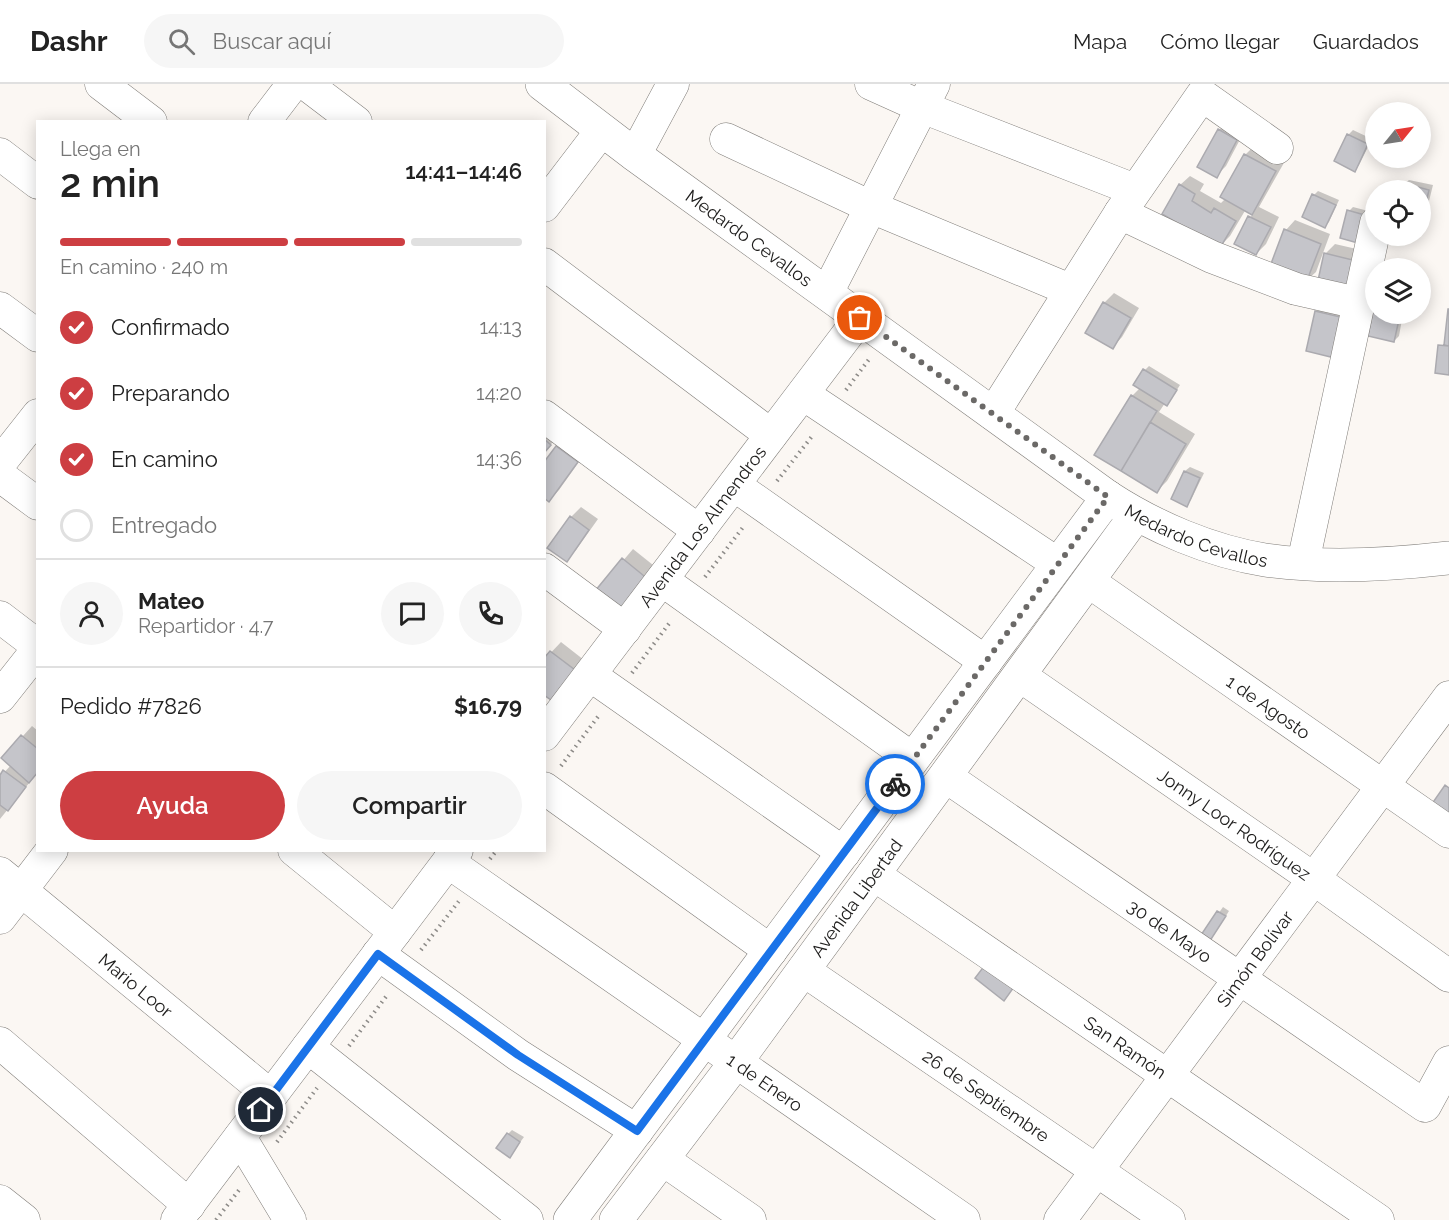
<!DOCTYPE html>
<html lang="es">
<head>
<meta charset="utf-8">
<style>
	:root { --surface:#fff; --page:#f6f6f6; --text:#222; --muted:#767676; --line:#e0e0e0; --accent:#cd3e42 }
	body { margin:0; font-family:Raleway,sans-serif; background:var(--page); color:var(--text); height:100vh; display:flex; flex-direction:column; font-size:22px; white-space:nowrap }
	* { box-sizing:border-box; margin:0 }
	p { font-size:20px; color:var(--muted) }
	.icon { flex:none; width:33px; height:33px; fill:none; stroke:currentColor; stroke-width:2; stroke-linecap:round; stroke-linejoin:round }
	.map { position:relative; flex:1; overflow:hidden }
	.side { position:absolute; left:36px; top:36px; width:510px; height:732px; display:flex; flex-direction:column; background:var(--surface); border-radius:0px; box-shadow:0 3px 15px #0003 }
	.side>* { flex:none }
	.needle { width:39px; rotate:60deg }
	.buttons { position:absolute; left:1365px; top:18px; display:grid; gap:12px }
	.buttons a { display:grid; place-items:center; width:66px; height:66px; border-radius:50%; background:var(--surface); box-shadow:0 3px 15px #0003; font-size:30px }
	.pin { position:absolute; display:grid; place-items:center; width:51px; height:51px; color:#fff; margin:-26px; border:3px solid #fff; border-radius:50%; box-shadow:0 2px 6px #0007 }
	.courier { position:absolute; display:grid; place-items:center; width:60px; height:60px; margin:-30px; border:4px solid #1a73e8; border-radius:50%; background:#fff; color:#222; box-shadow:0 2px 8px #0007 }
	.headline em { font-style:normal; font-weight:600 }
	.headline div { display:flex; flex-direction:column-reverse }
	.headline { display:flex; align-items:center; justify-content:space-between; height:102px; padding:0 24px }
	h1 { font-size:39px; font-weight:600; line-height:45px }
	.bar { display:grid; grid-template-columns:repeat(4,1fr); gap:9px 6px; align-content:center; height:72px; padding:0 24px }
	.bar i { height:8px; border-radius:4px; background:var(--line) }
	.bar .active { background:var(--accent) }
	.bar p { grid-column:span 4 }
	.line { display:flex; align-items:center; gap:15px; padding:0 24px; border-top:2px solid var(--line) }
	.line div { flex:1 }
	.round { display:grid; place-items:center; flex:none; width:63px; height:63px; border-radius:32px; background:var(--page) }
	ol { padding:0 24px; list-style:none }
	li { display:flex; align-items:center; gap:18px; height:66px }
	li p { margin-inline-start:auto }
	li .icon { padding:6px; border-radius:50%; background:var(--accent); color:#fff; stroke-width:4 }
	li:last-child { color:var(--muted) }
	li i { width:33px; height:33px; border:3px solid var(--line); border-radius:50% }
	.action { display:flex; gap:12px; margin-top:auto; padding:12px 24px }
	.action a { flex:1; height:69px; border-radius:36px; background:var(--accent); color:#fff; font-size:24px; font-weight:600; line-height:69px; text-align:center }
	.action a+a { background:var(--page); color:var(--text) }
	header { display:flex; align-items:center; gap:36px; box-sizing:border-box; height:84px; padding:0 30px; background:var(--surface); border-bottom:2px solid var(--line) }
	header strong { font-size:28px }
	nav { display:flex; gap:33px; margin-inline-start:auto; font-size:21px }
	.search { width:420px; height:54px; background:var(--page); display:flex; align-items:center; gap:15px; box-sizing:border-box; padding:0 21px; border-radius:33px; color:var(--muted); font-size:22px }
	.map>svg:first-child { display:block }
	.shadow { fill:#0003 }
	.building { fill:#c5c5ca; stroke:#abaaaf; stroke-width:1.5 }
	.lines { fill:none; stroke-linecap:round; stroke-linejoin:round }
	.minor-casing { stroke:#7f7c78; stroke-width:33 }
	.tertiary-casing { stroke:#7f7c78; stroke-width:34 }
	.path { stroke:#8d8b88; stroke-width:4; stroke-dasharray:1.5 4.5; stroke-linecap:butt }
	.minor { stroke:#fff; stroke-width:32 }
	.tertiary { stroke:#fff; stroke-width:33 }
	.done { stroke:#6b6967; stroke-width:6; stroke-dasharray:0 10.8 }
	.route { stroke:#1a73e8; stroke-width:8 }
	.labels { text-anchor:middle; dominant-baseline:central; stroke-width:4.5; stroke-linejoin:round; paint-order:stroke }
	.street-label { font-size:18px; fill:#1d1c1b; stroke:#fbf7f3 }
</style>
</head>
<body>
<header>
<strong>Dashr</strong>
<div class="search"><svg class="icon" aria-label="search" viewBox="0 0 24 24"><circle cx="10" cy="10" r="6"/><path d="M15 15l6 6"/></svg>Buscar aquí</div>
<nav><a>Mapa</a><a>Cómo llegar</a><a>Guardados</a></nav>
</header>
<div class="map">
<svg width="1449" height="1136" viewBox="0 0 1449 1136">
	<rect width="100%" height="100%" fill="#fbf7f3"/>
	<path class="shadow" d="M1229,36l16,10 -19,36 -10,10 3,-46z
		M1353,46l19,9 -13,26 -4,5 -7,-35z
		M1255,61l30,16 -26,46 20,10 -13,27 -10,10 -20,-10 17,-31 -7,-4 -16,27 -10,10 -40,-61 10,-9 14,8 -4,7 21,12 5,-5 -4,-2 23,-41z
		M1409,96l24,5 -6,24 -4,4 -3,-23h-17l1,-6z
		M1318,107l21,9 -10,22 -4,4 -11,-31z
		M1353,123l23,6 -7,25 -20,-27z
		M1295,136l35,14 -14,38 -10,9 -20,-51z
		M1335,160l39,9 -7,31 -42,-30z
		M1387,182l20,2h-22z
		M1114,209l25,15 -17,29 -9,10 -9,-44z
		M1326,218l36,9 -9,37 -37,-36z
		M1376,226v4h27l-4,22 -5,5 -24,-6z
		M1149,282l31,19 -9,14 -6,4 -6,9 36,22 -28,47 -10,10 -25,-95 8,-8 5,-18z
		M544,337l16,13 -16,18z
		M567,354l19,14 -27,38 -10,10 8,-53z
		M1190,383l14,6 -13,27 -4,5 -14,-6 12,-28z
		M581,423l17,12 -22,31 -10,10 5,-43z
		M633,465l25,20 -31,37 -34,-10z
		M561,558l23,18 -33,38 -7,-38z
		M32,642l6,5v41l-38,47v-42l11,-12 -8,-7z
		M1223,823l6,4 -19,30h-11z
		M512,1046l12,7 -14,19 -2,-22z"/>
	<path class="building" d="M1218,45l19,11 -20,38 -20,-11z
		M1347,50l21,10 -13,28 -21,-11z
		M1244,70l32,17 -24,44 -32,-18z
		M1403,99l26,7 -6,25 -3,-1v-24h-19z
		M1179,100l16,10 -3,7 19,12 3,-5 22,13 -16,27 -58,-34z
		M1312,110l24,11 -11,23 -23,-11z
		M1347,126l25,7 -7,28 -25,-7z
		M1248,132l23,11 -15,28 -22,-11z
		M1284,145l37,15 -15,39 -37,-14z
		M1324,169l41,10 -7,32 -41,-10z
		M1103,218l28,16 -18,31 -28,-16z
		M1448,225h1v37l-5,-1z
		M1373,226h3v4l24,1 -6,27 -26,-6z
		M1315,227l38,9 -10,40 -37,-9z
		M1438,261l11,1v29l-14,-2z
		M1143,285l34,21 -10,16 -34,-21z
		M1131,311l26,16 -36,60 -27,-16z
		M1150,338l36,22 -29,49 -36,-22z
		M544,355l7,6 -7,8z
		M556,362l22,16 -29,40 -5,-4v-36z
		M1184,387l16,7 -13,29 -16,-8z
		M570,432l19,14 -22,32 -20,-14z
		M622,474l27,22 -31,38 -27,-22z
		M550,567l25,19 -24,30 -7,-5v-37z
		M21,651l17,14v23l-9,11 -28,-25z
		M3,686l23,17 -18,24 -8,-6v-30z
		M1445,701l4,3v35l-20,-15z
		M1217,827l9,5 -20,31 -9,-6z
		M985,881l29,22 -10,14 -29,-23z
		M507,1049l13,9 -10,16 -14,-10z"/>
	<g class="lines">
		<g class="minor-casing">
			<g id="minor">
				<path d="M101,0l50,38"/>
				<path d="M306,0l50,38"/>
				<path d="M871,0l51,23 213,83"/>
				<path d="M264,38l29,-38"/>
				<path d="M726,55l145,68 199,83"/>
				<path d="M0,70l38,29"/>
				<path d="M635,71l38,-71"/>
				<path d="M544,122l58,-76"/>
				<path d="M1120,129l92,44 84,32 62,14"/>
				<path d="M544,180l227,171"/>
				<path d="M827,209l107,-209"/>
				<path d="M0,224l38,28"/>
				<path d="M803,310l255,170"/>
				<path d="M993,330l127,-201 82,-118 75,53"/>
				<path d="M544,332l155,115"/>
				<path d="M0,379l38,-48"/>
				<path d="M0,392l38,28"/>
				<path d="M734,401l252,177"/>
				<path d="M1303,479l73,-340"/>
				<path d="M544,485l81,60"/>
				<path d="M662,496l251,179"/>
				<path id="s1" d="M1088,497l361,251"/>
				<path d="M0,533l38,29"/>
				<path d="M590,591l254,178"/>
				<path id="s2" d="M1019,591l295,204 135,97"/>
				<path d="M0,613l38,-48"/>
				<path id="s3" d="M544,651l316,-417"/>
				<path id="s4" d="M945,692l480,330 24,-44"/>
				<path d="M544,704l227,163"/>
				<path d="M294,766l101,82"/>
				<path id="s5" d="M448,778l516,358"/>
				<path id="s6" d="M0,789l271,223"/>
				<path id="s7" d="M873,790l505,346"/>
				<path d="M0,834l52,-68"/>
				<path d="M378,870l140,101 119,76"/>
				<path id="s8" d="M803,886l366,250"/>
				<path d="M0,959l189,162"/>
				<path d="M308,963l219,173"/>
				<path d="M240,1053l50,83"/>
				<path d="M662,1075l88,61"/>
				<path d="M0,1117l24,19"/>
				<path d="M177,1136l280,-370"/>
				<path id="s9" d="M1060,1136l389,-523"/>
			</g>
		</g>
		<g class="tertiary-casing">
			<g id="tertiary">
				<path id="s10" d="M542,0l93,71 473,342c46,30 102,54 157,63 60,9 124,5 184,-2"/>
				<path d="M570,1136l538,-723"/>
				<path id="s11" d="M616,1136l120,-158 400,-547"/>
			</g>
		</g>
		<path class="path" d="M846,306l24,-32
			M777,397l36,-46
			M705,493l39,-51
			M632,589l39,-52
			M561,682l39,-52
			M490,775l7,-9
			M421,866l38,-49
			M349,962l39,-52
			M277,1058l40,-54
			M216,1136l23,-30"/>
		<use href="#minor" class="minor"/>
		<use href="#tertiary" class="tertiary"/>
	</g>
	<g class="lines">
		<path class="done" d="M860,234l248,179 -213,287"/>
		<path class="route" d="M261,1026l117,-156 140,101 119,76 258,-347"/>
	</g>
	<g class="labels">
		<g class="street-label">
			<text stroke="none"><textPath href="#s10" startOffset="258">Medardo Cevallos</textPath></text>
			<text stroke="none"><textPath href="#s3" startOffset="262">Avenida Los Almendros</textPath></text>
			<text stroke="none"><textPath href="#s10" startOffset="798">Medardo Cevallos</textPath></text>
			<text stroke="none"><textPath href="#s1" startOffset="220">1 de Agosto</textPath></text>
			<text stroke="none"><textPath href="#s2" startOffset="262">Jonny Loor Rodríguez</textPath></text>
			<text stroke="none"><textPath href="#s11" startOffset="402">Avenida Libertad</textPath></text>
			<text stroke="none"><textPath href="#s4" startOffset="273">30 de Mayo</textPath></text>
			<text stroke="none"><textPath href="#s9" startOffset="326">Simón Bolívar</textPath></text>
			<text stroke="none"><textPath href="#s6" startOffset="176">Mario Loor</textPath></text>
			<text stroke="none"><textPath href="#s7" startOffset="306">San Ramón</textPath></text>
			<text stroke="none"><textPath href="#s5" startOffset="386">1 de Enero</textPath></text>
			<text stroke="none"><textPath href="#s8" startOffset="222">26 de Septiembre</textPath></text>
		</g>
	</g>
</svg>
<div class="buttons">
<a><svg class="needle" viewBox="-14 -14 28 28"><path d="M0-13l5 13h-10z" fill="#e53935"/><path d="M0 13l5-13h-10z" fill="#767676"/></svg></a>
<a><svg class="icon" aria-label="locate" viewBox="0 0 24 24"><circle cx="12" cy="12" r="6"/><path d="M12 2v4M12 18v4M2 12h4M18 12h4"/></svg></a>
<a><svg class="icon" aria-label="layers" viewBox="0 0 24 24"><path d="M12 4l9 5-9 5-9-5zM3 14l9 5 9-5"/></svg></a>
</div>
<div class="pin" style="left:860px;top:234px;background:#ea580c"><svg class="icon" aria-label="bag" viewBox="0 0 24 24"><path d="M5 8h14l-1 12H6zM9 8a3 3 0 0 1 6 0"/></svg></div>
<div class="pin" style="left:261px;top:1026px;background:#1f2937"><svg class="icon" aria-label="home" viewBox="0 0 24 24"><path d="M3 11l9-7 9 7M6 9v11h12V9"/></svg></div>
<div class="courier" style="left:895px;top:700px"><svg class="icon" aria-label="bike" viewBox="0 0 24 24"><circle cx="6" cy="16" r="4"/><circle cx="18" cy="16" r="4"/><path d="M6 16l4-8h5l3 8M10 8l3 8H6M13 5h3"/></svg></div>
<section class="side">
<div class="headline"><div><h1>2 min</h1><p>Llega en</p></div><em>14:41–14:46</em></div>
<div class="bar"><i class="active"></i><i class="active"></i><i class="active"></i><i></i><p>En camino · 240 m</p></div>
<ol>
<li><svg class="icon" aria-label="check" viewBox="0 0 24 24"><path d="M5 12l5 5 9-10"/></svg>Confirmado<p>14:13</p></li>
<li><svg class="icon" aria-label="check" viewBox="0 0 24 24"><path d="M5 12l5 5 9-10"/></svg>Preparando<p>14:20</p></li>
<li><svg class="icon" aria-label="check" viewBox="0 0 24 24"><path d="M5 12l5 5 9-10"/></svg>En camino<p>14:36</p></li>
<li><i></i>Entregado</li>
</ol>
<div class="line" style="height:108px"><a class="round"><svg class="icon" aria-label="person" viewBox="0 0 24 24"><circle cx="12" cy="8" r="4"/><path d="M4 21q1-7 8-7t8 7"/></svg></a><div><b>Mateo</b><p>Repartidor · 4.7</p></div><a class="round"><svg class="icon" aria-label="chat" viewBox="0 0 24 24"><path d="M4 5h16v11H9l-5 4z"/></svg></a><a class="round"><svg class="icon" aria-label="phone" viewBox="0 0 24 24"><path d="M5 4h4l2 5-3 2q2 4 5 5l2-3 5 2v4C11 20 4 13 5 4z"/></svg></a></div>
<div class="line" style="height:78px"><div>Pedido #7826</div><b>$16.79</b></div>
<div class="action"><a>Ayuda</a><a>Compartir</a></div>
</section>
</div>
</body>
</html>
